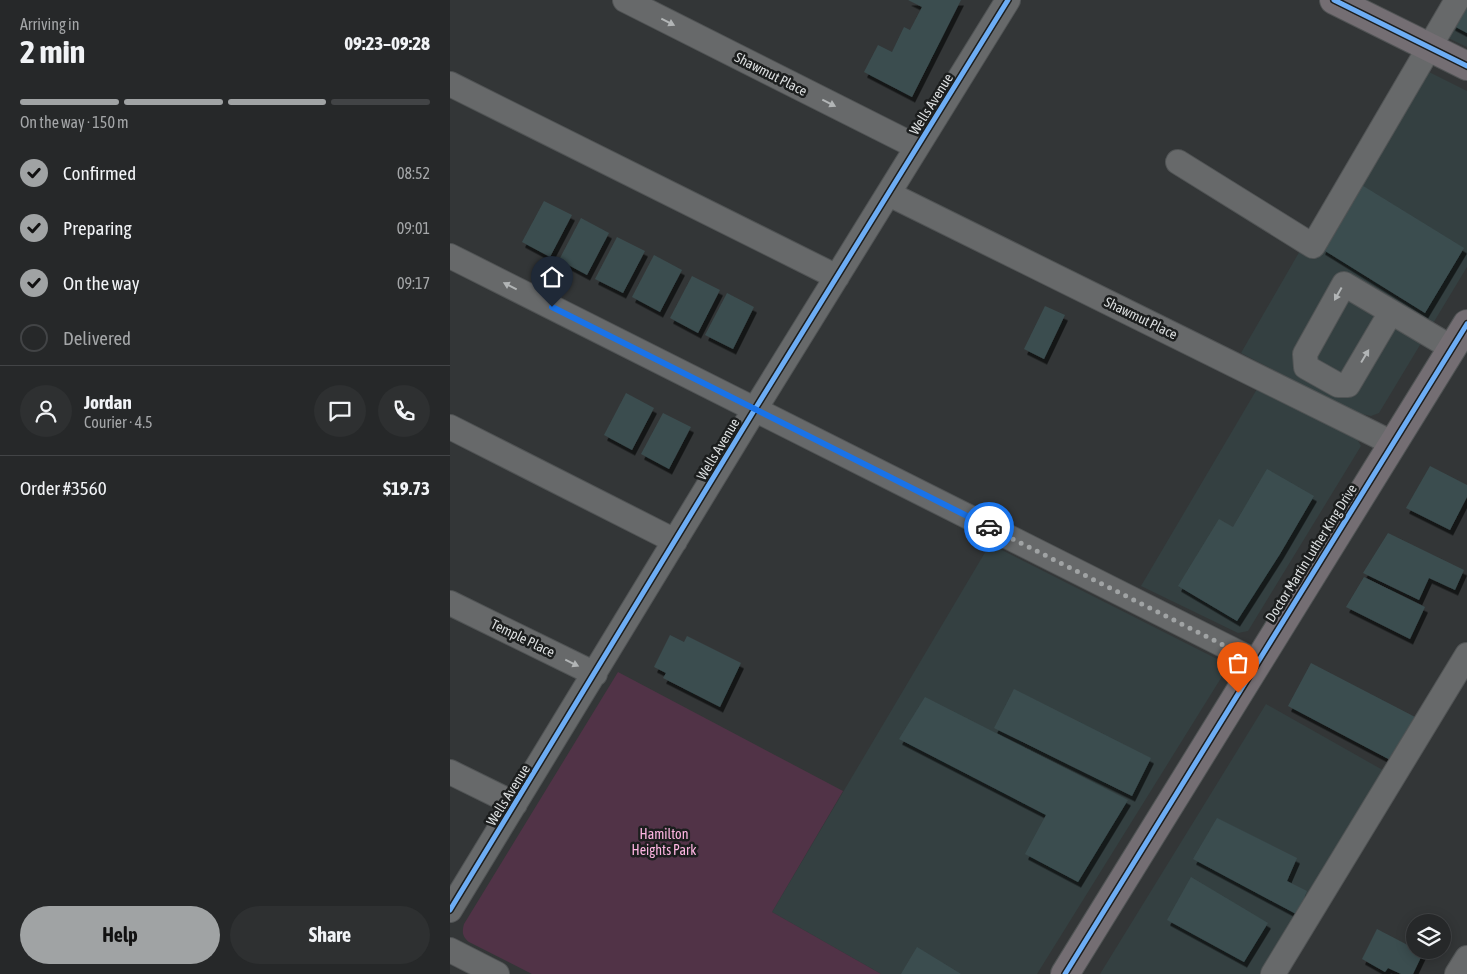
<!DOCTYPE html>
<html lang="en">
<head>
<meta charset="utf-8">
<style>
	:root { --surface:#262829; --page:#2e3031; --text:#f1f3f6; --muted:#a4a6a8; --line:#424446; --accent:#a0a3a4 }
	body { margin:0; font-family:"Asap Condensed",sans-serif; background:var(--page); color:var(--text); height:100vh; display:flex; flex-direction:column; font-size:19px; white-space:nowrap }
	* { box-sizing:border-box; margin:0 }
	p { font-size:16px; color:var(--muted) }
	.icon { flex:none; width:28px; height:28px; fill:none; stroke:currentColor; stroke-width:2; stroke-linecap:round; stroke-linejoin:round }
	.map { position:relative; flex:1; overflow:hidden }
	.panel { display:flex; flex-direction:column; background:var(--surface); width:450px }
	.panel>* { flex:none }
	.tools { position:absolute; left:956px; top:914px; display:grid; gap:10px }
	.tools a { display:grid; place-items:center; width:45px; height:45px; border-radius:50%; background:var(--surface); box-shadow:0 2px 12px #0003,0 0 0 1px var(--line); font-size:25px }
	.pin { position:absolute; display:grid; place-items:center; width:42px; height:42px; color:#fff; margin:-51px -21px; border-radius:50% 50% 50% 0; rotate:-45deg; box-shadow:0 0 5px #0007 }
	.pin .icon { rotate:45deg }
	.courier { position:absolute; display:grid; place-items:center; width:50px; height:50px; margin:-25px; border:4px solid #1a73e8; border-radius:50%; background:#fff; color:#222; box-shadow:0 1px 6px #0007 }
	.summary em { font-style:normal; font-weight:700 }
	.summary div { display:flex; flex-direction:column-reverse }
	.summary { display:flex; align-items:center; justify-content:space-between; height:85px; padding:0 20px }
	h1 { font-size:32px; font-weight:700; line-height:38px }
	.bar { display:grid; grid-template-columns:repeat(4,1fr); gap:8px 5px; align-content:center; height:60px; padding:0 20px }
	.bar i { height:6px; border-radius:4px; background:var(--line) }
	.bar .current { background:var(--accent) }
	.bar p { grid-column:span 4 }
	.line { display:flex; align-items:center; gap:12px; padding:0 20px; border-top:1px solid var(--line) }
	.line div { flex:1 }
	.round { display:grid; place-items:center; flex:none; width:52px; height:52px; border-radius:26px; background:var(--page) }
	ol { padding:0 20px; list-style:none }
	li { display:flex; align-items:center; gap:15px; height:55px }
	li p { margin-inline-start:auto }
	li .icon { padding:5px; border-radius:50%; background:var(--accent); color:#111; stroke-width:4 }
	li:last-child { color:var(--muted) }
	li i { width:28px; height:28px; border:2px solid var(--line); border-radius:50% }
	.cta { display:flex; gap:10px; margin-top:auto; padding:10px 20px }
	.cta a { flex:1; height:58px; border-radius:30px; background:var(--accent); color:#111; font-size:20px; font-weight:700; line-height:58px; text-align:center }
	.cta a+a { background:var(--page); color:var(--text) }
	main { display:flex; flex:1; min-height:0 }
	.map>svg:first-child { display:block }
	.built { fill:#344041 }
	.green { fill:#513347 }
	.building { fill:#3b4d4f; filter:url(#shadow) }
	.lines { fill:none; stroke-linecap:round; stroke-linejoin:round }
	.minor-casing { stroke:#515455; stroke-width:26 }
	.major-casing { stroke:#515455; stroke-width:30 }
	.minor { stroke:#67696a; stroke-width:24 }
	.major { stroke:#746e73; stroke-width:28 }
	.cycleway-casing { stroke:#1c1e1e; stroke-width:8 }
	.cycleway { stroke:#6dadf4; stroke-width:5 }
	.oneway { fill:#b2b5b6 }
	.done { stroke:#a0a3a4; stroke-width:5; stroke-dasharray:0 9 }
	.route { stroke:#1a73e8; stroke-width:6 }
	.labels { text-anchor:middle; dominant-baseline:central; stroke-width:5; stroke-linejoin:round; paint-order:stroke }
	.street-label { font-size:14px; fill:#dbdedf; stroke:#1c1e1e }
	.park-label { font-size:14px; fill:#fdb5e1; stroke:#1c1e1e }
</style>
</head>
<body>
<main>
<section class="panel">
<div class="summary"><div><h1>2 min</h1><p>Arriving in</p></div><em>09:23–09:28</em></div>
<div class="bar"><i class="current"></i><i class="current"></i><i class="current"></i><i></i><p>On the way · 150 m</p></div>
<ol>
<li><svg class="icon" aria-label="check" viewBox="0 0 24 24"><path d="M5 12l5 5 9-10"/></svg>Confirmed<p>08:52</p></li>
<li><svg class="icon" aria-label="check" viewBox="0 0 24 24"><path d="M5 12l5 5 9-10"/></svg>Preparing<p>09:01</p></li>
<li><svg class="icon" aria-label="check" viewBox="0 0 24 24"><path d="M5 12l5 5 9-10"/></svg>On the way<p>09:17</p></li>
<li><i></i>Delivered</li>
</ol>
<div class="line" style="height:90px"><a class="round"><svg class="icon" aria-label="person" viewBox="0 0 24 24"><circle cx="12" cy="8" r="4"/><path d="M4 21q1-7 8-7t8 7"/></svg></a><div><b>Jordan</b><p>Courier · 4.5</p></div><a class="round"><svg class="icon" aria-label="chat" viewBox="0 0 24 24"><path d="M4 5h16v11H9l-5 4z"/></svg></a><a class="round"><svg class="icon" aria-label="phone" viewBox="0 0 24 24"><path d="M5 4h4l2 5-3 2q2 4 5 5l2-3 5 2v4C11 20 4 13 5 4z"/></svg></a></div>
<div class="line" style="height:65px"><div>Order #3560</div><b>$19.73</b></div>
<div class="cta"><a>Help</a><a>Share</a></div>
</section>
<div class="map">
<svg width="1017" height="974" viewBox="0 0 1017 974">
	<defs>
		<filter id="shadow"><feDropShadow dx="3" dy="5.5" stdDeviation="0" flood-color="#0009"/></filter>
	</defs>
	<rect width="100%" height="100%" fill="#333637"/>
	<path class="built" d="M1017,0v47l-23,-11z
		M975,70l42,21v176l-88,146 -8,3 -14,-3 -116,-60 60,-104z
		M807,389l99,48 5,9 -113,185 -10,2 -97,-47z
		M540,544l229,116 4,7 -2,11 -184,296h-156l-109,-62z
		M816,704l122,69 -123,201h-165z"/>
	<path class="green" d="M168,672l225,119 -71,121 109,62h-349l-63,-32c-7,-6 -7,-10 -5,-18z"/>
	<path class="building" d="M458,0h53l-49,97 -48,-25 14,-27 14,7 12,-25 6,3 12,-23z
		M1017,0v33l-15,-8z
		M910,184l104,64 -39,65 -103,-64z
		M94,201l28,14 -22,42 -28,-15z
		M131,218l28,15 -22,42 -28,-15z
		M167,237l28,14 -22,42 -28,-14z
		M204,255l28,15 -22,42 -28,-15z
		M242,276l28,14 -22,43 -28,-15z
		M277,293l27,14 -21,42 -28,-14z
		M595,306l20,9 -21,44 -20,-10z
		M176,393l28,15 -22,42 -28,-15z
		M213,413l28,14 -22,42 -28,-15z
		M980,466l37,19v12l-17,33 -44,-22z
		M817,469l47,27 -34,58 -43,67 -59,-35 41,-67 14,8z
		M938,533l76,37 -9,20 -26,-12 -10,22 -56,-27z
		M914,577l61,30 -15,32 -64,-32z
		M220,635l14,7 3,-6 54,27 -21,44 -57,-29 3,-5 -12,-6z
		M861,663l106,55 -23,44 -106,-56z
		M564,689l137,69 -19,38 -138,-68z
		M475,697l203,103 -50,82 -53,-28 21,-39 -147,-76z
		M767,818l80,40 -10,23 20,10 -9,24 -105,-56z
		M741,877l77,46 -24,39 -77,-42z
		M927,929l46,24 -10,21h-12l-13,-6 -3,4 -23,-13z
		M467,947l44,27h-60z"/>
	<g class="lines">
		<g class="minor-casing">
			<path id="minor" d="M175,0l292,147
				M0,84l387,193
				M728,162l135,84 144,-246
				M439,194l503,249
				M0,256l807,406
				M941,312l-43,73h-10l-32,-18 -1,-13 39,-70 108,64
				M0,427l225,114
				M0,603l145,71
				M0,772l65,32
				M0,910l305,-501 253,-409
				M0,950l47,24
				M823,974l194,-319
				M1007,974l10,-16"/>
		</g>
		<g class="major-casing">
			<path id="major" d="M884,0l133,66
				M615,974l402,-650"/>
		</g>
		<use href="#minor" class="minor"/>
		<use href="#major" class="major"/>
		<g class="cycleway-casing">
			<path id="cycleway" d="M884,0l133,66
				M0,910l305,-501 253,-409
				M615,974l402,-650"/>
		</g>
		<use href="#cycleway" class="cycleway"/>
	</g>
	<defs><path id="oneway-solid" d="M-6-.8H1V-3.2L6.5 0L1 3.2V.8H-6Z" transform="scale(1.25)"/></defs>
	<g class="oneway">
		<use href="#oneway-solid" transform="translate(218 22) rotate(27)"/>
		<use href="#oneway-solid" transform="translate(379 103) rotate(27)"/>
		<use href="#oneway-solid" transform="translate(60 286) rotate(-153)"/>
		<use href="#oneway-solid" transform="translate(888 294) rotate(119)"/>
		<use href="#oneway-solid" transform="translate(915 356) rotate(-59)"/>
		<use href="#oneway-solid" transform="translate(122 663) rotate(26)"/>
	</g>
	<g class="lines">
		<path class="done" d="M539,527l268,135 -19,31"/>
		<path class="route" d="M102,307l437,220"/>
	</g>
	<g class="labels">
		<g class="street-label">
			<text transform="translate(321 74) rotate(27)">Shawmut Place</text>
			<text transform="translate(481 104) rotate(-58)">Wells Avenue</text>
			<text transform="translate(691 318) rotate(26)">Shawmut Place</text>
			<text transform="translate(268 449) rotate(-59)">Wells Avenue</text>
			<text transform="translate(861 553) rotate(-58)">Doctor Martin Luther King Drive</text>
			<text transform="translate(73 638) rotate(26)">Temple Place</text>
			<text transform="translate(58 795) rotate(-58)">Wells Avenue</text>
		</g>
		<g class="park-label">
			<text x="214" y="834">Hamilton<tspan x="214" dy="16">Heights Park</tspan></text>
		</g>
	</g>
</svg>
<div class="tools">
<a><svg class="icon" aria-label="layers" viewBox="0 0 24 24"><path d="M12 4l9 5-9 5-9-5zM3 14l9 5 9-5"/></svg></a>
</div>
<div class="pin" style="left:788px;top:693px;background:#ea580c"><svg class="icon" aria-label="bag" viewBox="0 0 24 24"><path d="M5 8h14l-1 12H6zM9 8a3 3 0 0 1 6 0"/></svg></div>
<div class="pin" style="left:102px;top:307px;background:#1f2937"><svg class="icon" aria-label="home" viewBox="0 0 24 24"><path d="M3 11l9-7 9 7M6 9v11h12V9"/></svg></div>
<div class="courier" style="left:539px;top:527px"><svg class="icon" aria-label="car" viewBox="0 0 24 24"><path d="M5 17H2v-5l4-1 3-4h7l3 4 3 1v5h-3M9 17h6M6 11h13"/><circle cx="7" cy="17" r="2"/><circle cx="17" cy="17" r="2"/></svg></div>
</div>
</main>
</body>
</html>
